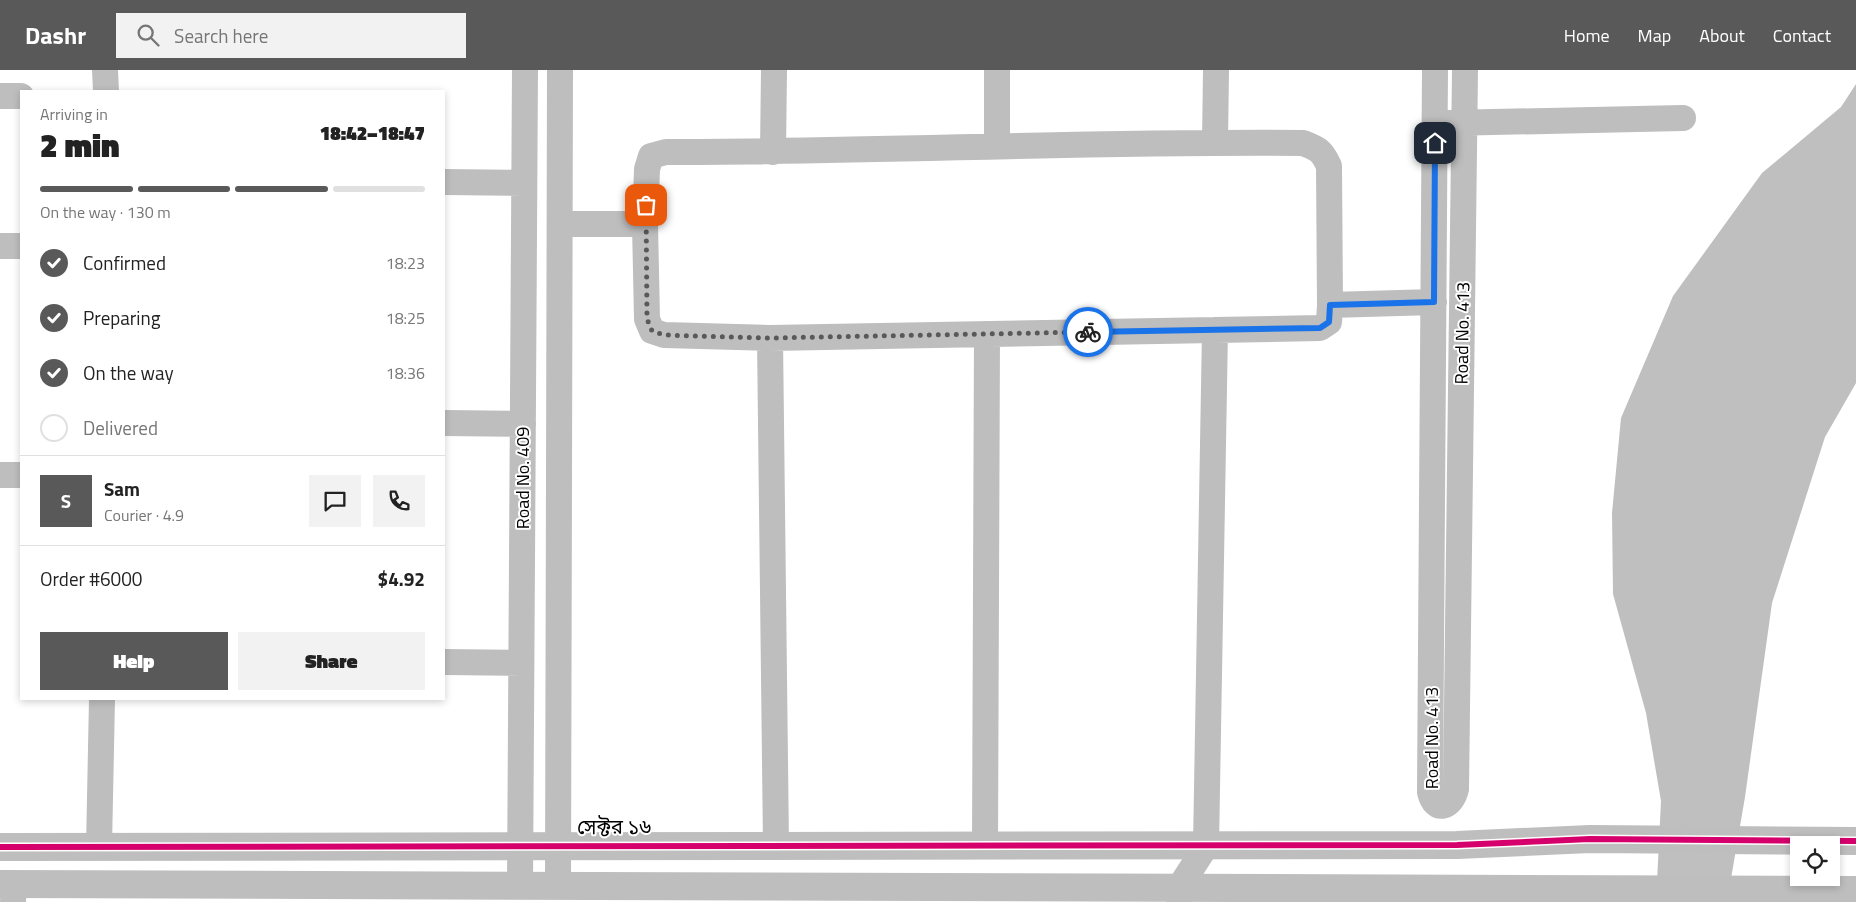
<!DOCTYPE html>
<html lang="en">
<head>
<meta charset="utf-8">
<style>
	:root { --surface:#fff; --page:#f2f2f2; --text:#222; --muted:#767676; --line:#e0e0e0; --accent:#595959 }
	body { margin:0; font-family:"Titillium Web","Noto Sans Bengali",sans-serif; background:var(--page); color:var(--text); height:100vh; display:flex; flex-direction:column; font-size:19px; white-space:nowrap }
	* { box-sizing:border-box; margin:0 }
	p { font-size:16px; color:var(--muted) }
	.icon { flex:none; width:28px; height:28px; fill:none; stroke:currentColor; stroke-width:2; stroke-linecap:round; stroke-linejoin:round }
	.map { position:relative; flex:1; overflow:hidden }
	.side { position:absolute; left:20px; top:20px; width:425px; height:610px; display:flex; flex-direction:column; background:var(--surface); border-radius:0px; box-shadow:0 2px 8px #0003 }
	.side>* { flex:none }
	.tools { position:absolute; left:1790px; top:766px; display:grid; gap:10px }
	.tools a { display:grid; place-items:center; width:50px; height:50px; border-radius:0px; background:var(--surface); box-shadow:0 2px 8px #0003; font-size:25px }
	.pin { position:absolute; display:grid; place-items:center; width:42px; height:42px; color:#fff; margin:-21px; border-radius:10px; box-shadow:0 2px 8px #0006 }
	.courier { position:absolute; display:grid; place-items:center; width:50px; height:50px; margin:-25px; border:4px solid #1a73e8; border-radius:50%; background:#fff; color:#222; box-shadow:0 1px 6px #0007 }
	.overview em { font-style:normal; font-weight:800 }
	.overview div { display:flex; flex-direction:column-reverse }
	.overview { display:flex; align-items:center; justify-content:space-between; height:85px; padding:0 20px }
	h1 { font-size:32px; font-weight:800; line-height:38px }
	.bar { display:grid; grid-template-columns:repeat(4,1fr); gap:8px 5px; align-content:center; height:60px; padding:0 20px }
	.bar i { height:6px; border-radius:4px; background:var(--line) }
	.bar .selected { background:var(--accent) }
	.bar p { grid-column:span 4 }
	.line { display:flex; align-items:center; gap:12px; padding:0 20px; border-top:1px solid var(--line) }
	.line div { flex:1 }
	.round { display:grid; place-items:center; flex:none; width:52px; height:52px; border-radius:0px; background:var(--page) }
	ol { padding:0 20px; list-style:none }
	li { display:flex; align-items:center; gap:15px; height:55px }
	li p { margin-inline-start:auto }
	li .icon { padding:5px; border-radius:50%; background:var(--accent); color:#fff; stroke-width:4 }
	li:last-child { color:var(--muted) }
	li i { width:28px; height:28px; border:2px solid var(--line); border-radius:50% }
	.button { display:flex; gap:10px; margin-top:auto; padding:10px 20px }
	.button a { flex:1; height:58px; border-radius:0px; background:var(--accent); color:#fff; font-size:20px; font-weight:800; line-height:58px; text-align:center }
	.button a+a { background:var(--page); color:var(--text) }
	header { display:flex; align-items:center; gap:30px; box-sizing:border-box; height:70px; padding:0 25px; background:var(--accent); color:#fff }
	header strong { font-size:24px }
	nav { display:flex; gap:28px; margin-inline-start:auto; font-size:18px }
	.search { width:350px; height:45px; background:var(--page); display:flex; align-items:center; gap:12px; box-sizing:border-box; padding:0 18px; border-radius:0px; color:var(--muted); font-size:19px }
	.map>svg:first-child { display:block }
	.water { fill:#bfbfbf }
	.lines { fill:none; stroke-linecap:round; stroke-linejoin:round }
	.minor { stroke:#bebebe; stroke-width:26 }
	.tertiary { stroke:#bebebe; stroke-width:28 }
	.cycleway-casing { stroke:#fff; stroke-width:9 }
	.cycleway { stroke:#d6006c; stroke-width:6 }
	.done { stroke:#595959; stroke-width:5; stroke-dasharray:0 9 }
	.route { stroke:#1a73e8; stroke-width:6 }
	.labels { text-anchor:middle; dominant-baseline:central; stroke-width:4; stroke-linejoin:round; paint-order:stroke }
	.street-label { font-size:18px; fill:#000; stroke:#fff }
	.quarter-label { font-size:20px; fill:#000; stroke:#fff }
</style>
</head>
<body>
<header>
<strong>Dashr</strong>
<div class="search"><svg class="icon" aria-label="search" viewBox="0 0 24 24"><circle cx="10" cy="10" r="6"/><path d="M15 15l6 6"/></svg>Search here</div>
<nav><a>Home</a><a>Map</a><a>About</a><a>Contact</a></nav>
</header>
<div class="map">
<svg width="1856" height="832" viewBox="0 0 1856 832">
	<rect width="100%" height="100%" fill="#fff"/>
	<path class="water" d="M1856,14v299l-31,54 -53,166 -27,194 -18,105h-71l5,-101 -15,-88 -33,-119 -1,-81 9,-95 52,-122 89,-123 79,-66z"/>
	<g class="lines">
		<path class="minor" d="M105,0l1,21
			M1435,0l-5,722c5,22 22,15 26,-3l9,-719
			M0,26h21
			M1448,53l235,-5
			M1215,72l1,-72
			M997,75v-75
			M773,82l1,-82
			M444,112l80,1
			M560,154h85
			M0,176h21
			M1330,235l104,-3
			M770,268l-106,-3 -12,-4 -5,-12 -2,-95 2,-55 4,-13 15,-4c213,0 425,-11 637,-9 16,6 19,8 26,23l1,139 -1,17 -9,6 -105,2 -9,516 -27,42v14
			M444,353l79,1
			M0,405h21
			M444,592l77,1
			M776,776l-6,-508 445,-8
			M985,776l2,-512
			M99,777l3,-148
			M520,816l5,-816
			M558,816l2,-816
			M13,832l1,-18"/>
		<path class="tertiary" d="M0,777l1457,-2 133,-6 266,2
			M0,814l1856,6"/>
		<g class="cycleway-casing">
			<path id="cycleway" d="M0,777l1457,-2 133,-6 266,2"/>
		</g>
		<use href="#cycleway" class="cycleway"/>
	</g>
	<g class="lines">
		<path class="done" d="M646,135l1,114 5,12 12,4 106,3 318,-6"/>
		<path class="route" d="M1088,262l232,-4 9,-6 1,-17 104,-3 1,-159"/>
	</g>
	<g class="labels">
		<g class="street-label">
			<text transform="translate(1462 263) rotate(-89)">Road No. 413</text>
			<text transform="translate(522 408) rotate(-90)">Road No. 409</text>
			<text transform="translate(1431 668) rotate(-90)">Road No. 413</text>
		</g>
		<g class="quarter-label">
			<text x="614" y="756">সেক্টর ১৬</text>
		</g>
	</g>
</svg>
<div class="tools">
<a><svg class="icon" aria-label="locate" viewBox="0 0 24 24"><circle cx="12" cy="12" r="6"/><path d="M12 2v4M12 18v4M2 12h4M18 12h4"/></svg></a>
</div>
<div class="pin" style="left:646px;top:135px;background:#ea580c"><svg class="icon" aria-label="bag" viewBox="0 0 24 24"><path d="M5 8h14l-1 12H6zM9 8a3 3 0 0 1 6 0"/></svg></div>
<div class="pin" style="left:1435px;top:73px;background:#1f2937"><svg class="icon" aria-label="home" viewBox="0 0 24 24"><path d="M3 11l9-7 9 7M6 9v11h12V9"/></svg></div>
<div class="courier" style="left:1088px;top:262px"><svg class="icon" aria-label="bike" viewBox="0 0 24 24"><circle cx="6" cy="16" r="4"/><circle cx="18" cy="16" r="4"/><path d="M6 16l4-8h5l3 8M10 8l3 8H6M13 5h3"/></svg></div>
<section class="side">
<div class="overview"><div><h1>2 min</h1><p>Arriving in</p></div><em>18:42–18:47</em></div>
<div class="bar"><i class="selected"></i><i class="selected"></i><i class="selected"></i><i></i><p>On the way · 130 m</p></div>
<ol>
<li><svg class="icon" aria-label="check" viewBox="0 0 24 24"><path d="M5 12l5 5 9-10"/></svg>Confirmed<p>18:23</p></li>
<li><svg class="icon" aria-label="check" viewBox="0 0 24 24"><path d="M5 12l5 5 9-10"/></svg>Preparing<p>18:25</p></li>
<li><svg class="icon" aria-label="check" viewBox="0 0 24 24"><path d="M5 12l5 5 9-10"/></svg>On the way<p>18:36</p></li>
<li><i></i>Delivered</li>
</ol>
<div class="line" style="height:90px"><b class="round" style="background:var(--accent);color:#fff">S</b><div><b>Sam</b><p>Courier · 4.9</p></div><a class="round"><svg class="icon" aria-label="chat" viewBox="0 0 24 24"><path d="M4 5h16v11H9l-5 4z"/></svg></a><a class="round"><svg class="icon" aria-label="phone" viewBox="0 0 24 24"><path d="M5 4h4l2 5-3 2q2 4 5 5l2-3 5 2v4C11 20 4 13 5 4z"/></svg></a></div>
<div class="line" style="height:65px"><div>Order #6000</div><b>$4.92</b></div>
<div class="button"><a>Help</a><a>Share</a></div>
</section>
</div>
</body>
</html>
